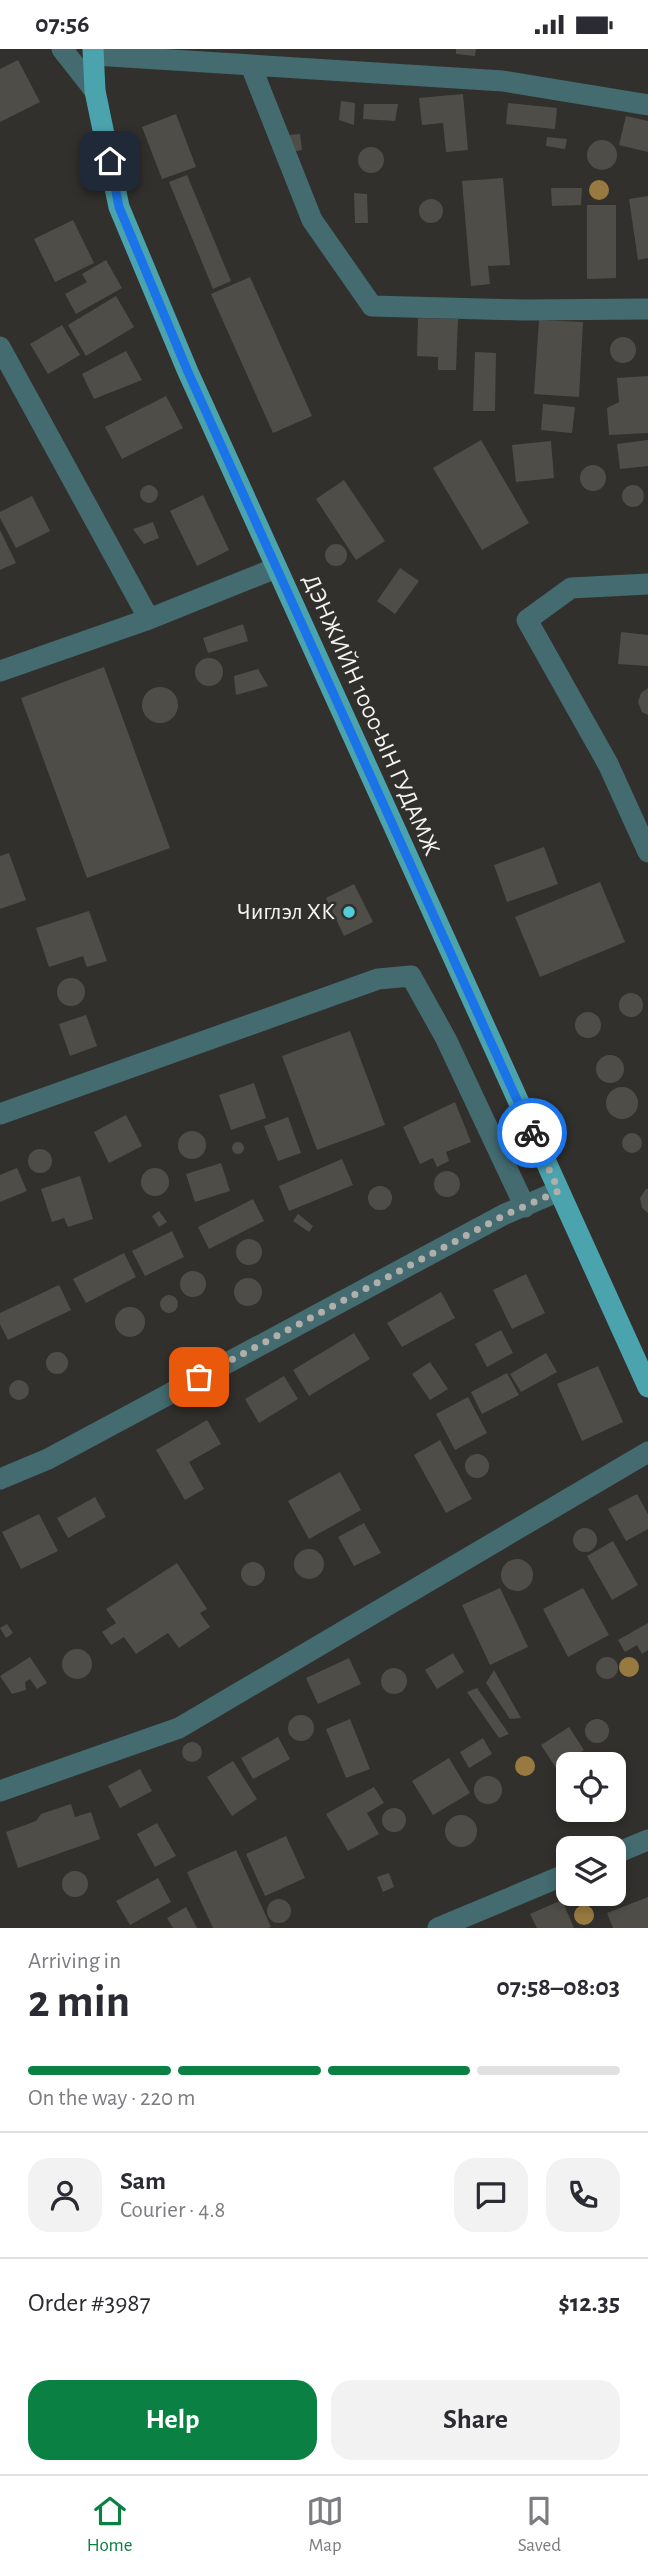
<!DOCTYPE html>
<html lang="en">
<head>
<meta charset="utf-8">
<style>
	:root { --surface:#fff; --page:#f2f2f3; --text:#2b2b33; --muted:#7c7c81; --line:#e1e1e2; --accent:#0b8043 }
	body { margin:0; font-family:"Alegreya Sans",sans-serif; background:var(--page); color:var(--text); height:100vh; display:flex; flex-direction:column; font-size:26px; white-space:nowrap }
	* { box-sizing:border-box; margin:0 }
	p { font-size:23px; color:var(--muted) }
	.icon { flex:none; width:38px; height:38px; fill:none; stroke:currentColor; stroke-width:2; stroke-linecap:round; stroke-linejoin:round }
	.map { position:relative; height:1879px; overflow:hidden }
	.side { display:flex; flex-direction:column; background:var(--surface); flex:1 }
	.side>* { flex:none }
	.tools { position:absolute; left:556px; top:1703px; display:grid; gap:14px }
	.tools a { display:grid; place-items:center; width:70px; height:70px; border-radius:14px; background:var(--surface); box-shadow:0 4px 10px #0003; font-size:35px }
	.pin { position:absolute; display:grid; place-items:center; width:60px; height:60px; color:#fff; margin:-30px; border-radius:14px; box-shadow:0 4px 10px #0006 }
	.courier { position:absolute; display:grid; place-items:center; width:70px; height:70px; margin:-35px; border:5px solid #1a73e8; border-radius:50%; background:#fff; color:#222; box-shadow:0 2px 9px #0007 }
	.overview em { font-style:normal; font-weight:600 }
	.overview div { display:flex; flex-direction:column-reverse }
	.overview { display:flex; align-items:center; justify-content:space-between; height:119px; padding:0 28px }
	h1 { font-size:46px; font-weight:600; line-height:52px }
	.bar { display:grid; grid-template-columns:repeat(4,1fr); gap:10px 7px; align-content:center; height:84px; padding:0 28px }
	.bar i { height:9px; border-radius:5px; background:var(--line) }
	.bar .current { background:var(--accent) }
	.bar p { grid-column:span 4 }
	.line { display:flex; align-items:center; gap:18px; padding:0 28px; border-top:2px solid var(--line) }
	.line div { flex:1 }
	.round { display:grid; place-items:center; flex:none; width:74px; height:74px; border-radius:21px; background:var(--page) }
	.button { display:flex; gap:14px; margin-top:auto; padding:14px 28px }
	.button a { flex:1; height:80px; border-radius:21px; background:var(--accent); color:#fff; font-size:28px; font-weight:600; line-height:80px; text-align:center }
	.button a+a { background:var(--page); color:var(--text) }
	.status { display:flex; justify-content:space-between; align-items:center; height:49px; padding:0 35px; background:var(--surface); direction:ltr }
	.status svg { height:19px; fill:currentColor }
	.tabs { display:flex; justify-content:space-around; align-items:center; height:98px; border-top:2px solid var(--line); background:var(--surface); font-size:19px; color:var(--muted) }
	.tabs a { display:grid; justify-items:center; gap:4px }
	.tabs .current { color:var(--accent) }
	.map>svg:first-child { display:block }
	.building { fill:#4f4d48 }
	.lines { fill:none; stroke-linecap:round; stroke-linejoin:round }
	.minor { stroke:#436b70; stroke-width:21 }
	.major { stroke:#4ba3ae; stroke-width:21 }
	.tree { fill:#987a41 }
	.done { stroke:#b1afac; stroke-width:7; stroke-dasharray:0 12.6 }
	.route { stroke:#1a73e8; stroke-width:9 }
	.poi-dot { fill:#52cbda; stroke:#32302c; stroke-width:2.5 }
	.labels { text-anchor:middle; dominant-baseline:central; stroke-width:5; stroke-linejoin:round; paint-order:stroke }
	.street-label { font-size:24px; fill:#f5f4f1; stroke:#32302c }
	.poi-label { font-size:24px; fill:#f5f4f1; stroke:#32302c; text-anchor:end }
</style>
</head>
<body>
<div class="status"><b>07:56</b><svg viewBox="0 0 49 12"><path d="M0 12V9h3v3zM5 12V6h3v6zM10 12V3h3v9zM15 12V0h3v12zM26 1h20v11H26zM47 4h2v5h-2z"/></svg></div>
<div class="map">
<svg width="648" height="1879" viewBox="0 0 648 1879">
	<rect width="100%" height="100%" fill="#32302c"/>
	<path class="building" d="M456,0h20l-1,7 -19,-2z
		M18,11l22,42 -40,20v-53z
		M463,45l5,56 -22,2 -3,-29 -21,2 -3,-27z
		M341,52l14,2 -1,22 -15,-5z
		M508,54l49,5 -2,21 -49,-5z
		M364,55h34l-3,17 -32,-2z
		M176,65l20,53 -34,12 -20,-52z
		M626,67l22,5v31l-29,-7z
		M300,85l2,16 -10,2 -3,-17z
		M547,88l20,2 -2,10 -19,-3z
		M587 106a15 15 0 1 1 30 0a15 15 0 1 1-30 0Z
		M358 111a13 13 0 1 1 26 0a13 13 0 1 1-26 0Z
		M187,126l44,106 -18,8 -44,-107z
		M503,129l7,87 -22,1 2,18 -19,2 -9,-105z
		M551,139h31l-1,17 -29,1z
		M354,144l13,1 1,29h-13z
		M648,147v62l-10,2 -9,-61z
		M419 162a12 12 0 1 1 24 0a12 12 0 1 1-24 0Z
		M587,156h29v73l-29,1z
		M73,171l21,43 -39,19 -21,-43z
		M106,211l16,28 -46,26 -11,-20 22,-12 -5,-8z
		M250,228l62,139 -39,17 -62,-139z
		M116,247l18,31 -48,29 -18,-31z
		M418,269l40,1 -2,51h-18v-13l-21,-1z
		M539,271l44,2 -4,75 -45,-3z
		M62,276l18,30 -32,19 -18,-30z
		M610 301a13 13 0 1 1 26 0a13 13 0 1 1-26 0Z
		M126,302l16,29 -48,19 -12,-25z
		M475,303l21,1 -1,58h-22z
		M648,327v57l-39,2 -2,-27 12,-6 -2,-24z
		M166,347l17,32 -61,31 -17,-32z
		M543,355l32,3 -3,26 -31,-3z
		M481,391l48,83 -47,27 -49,-82z
		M648,391v26l-28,3 -3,-25z
		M551,392l3,37 -38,4 -4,-37z
		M580 429a13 13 0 1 1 26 0a13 13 0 1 1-26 0Z
		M344,431l41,61 -29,19 -40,-61z
		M140 445a9 9 0 1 1 18 0a9 9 0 1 1-18 0Z
		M622 447a11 11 0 1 1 22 0a11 11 0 1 1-22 0Z
		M203,446l26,55 -32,16 -27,-55z
		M32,447l18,35 -34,17 -16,-30v-6z
		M153,473l6,16 -15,6 -11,-15z
		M0,481l16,33 -16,7z
		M325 506a11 11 0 1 1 22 0a11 11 0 1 1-22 0Z
		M400,519l19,13 -24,33 -18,-13z
		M243,575l5,17 -40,12 -5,-15z
		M621,583l27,3v31l-30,-2z
		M195 623a14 14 0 1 1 28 0a14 14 0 1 1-28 0Z
		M104,618l66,181 -83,30 -66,-180z
		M258,620l10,17 -32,9 -2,-19z
		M142 656a18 18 0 1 1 36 0a18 18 0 1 1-36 0Z
		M648,639v27l-6,-3 -4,-10 3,-9z
		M544,798l14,37 -51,18 -13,-37z
		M9,804l17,47 -26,9v-53z
		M600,833l25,60 -85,35 -25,-60z
		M354,835l19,38 -29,14 -18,-38z
		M89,862l18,50 -20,6 -4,-11 -34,11 -13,-39z
		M57 943a14 14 0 1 1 28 0a14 14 0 1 1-28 0Z
		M619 956a12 12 0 1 1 24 0a12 12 0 1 1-24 0Z
		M575 976a13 13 0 1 1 26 0a13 13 0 1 1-26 0Z
		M86,966l11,31 -27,10 -11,-32z
		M350,982l35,94 -68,25 -35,-94z
		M596 1020a14 14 0 1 1 28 0a14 14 0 1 1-28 0Z
		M254,1034l12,35 -35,12 -12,-35z
		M606 1054a16 16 0 1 1 32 0a16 16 0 1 1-32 0Z
		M455,1053l16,40 -25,10 3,9 -12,6 -4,-9 -13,6 -17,-37z
		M126,1066l16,31 -33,17 -15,-31z
		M288,1068l13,36 -23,8 -14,-35z
		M178 1096a14 14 0 1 1 28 0a14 14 0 1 1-28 0Z
		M622 1094a10 10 0 1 1 20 0a10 10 0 1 1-20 0Z
		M232 1099a6 6 0 1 1 12 0a6 6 0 1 1-12 0Z
		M28 1112a12 12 0 1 1 24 0a12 12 0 1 1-24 0Z
		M342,1110l11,26 -64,26 -10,-25z
		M221,1114l9,28 -35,11 -9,-28z
		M17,1119l10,23 -27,11v-27z
		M141 1133a14 14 0 1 1 28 0a14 14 0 1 1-28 0Z
		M434 1135a13 13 0 1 1 26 0a13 13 0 1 1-26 0Z
		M80,1127l13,43 -25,8 -4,-9 -12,4 -11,-33z
		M368 1149a12 12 0 1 1 24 0a12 12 0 1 1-24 0Z
		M646,1140h2v24l-6,-5 -2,-10z
		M253,1150l11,22 -55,28 -11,-22z
		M159,1162l8,11 -8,5 -7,-11z
		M298,1165l15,12 -4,6 -16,-11z
		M172,1182l12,26 -39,19 -13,-25z
		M236 1203a13 13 0 1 1 26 0a13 13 0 1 1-26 0Z
		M124,1204l12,24 -50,26 -13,-24z
		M180 1235a13 13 0 1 1 26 0a13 13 0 1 1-26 0Z
		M526,1225l19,39 -33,16 -19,-39z
		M234 1243a14 14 0 1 1 28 0a14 14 0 1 1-28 0Z
		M59,1236l12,25 -63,30 -8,-16v-11z
		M441,1243l14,26 -53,29 -15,-24z
		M160 1255a9 9 0 1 1 18 0a9 9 0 1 1-18 0Z
		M115 1273a15 15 0 1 1 30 0a15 15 0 1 1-30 0Z
		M501,1281l12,23 -26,14 -12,-23z
		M354,1284l16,26 -61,37 -16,-26z
		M46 1314a11 11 0 1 1 22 0a11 11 0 1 1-22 0Z
		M546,1304l11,19 -36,20 -11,-18z
		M430,1313l18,27 -18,11 -18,-26z
		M598,1317l25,56 -41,19 -25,-57z
		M507,1324l12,22 -37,19 -11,-22z
		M284,1327l14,23 -39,24 -14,-24z
		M9 1341a10 10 0 1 1 20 0a10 10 0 1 1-20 0Z
		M468,1348l19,36 -32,17 -19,-36z
		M207,1371l14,24 -32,18 15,27 -19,11 -29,-50z
		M440,1391l32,59 -26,14 -32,-58z
		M465 1417a12 12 0 1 1 24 0a12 12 0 1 1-24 0Z
		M340,1423l21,38 -52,29 -21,-38z
		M637,1445l11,20v15l-22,12 -18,-32z
		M95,1448l11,20 -38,21 -11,-20z
		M39,1465l19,37 -37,18 -19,-37z
		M364,1474l17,30 -27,13 -16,-29z
		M573 1491a12 12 0 1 1 24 0a12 12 0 1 1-24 0Z
		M613,1492l25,44 -26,15 -25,-44z
		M294 1515a15 15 0 1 1 30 0a15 15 0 1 1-30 0Z
		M501 1526a16 16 0 1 1 32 0a16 16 0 1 1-32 0Z
		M241 1525a12 12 0 1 1 24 0a12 12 0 1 1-24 0Z
		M177,1514l30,46 -7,4 10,14 -31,21 -11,-15 -32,21 -12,-17 -13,8 -9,-13 14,-9 -10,-14z
		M500,1539l28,59 -38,18 -28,-60z
		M583,1539l26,47 -41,22 -25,-48z
		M648,1574v27l-6,4 -5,-9 -12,7 -7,-12z
		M7,1575l6,9 -7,5 -6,-10z
		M62 1615a15 15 0 1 1 30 0a15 15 0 1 1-30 0Z
		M453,1604l11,19 -27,17 -12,-19z
		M30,1608l17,26 -10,6 -7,-10 -5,3 1,8 -14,4 -12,-18z
		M596 1619a11 11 0 1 1 22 0a11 11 0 1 1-22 0Z
		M349,1609l12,26 -43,20 -12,-26z
		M381 1632a13 13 0 1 1 26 0a13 13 0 1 1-26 0Z
		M494,1621l27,48 -11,1 -24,-36z
		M477,1639l32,46 -10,4 -32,-46z
		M288 1679a13 13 0 1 1 26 0a13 13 0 1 1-26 0Z
		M350,1670l20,50 -24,9 -20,-49z
		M585 1682a12 12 0 1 1 24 0a12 12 0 1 1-24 0Z
		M569,1678l15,23 -28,18 -15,-23z
		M278,1688l12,22 -37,20 -12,-21z
		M483,1689l9,16 -23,14 -9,-16z
		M182 1703a10 10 0 1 1 20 0a10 10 0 1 1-20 0Z
		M449,1709l21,35 -37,22 -21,-34z
		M233,1712l24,38 -25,17 -25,-39z
		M140,1720l12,22 -32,17 -12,-22z
		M474 1741a14 14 0 1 1 28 0a14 14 0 1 1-28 0Z
		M374,1738l10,16 -17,10 12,21 -31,17 -22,-37z
		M71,1755l4,13 16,-5 9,27 -82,29 -12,-36 30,-11 5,-7z
		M382 1771a12 12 0 1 1 24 0a12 12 0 1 1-24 0Z
		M445 1782a16 16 0 1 1 32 0a16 16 0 1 1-32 0Z
		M157,1774l19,33 -21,11 -18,-33z
		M286,1787l19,42 -40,18 -19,-42z
		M236,1801l35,77 -3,1h-55l-26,-56z
		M62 1835a13 13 0 1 1 26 0a13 13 0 1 1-26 0Z
		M389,1824l5,14 -11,5 -6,-15z
		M158,1829l13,24 -41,23 -14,-24z
		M648,1848v31h-35l-6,-15z
		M267 1862a12 12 0 1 1 24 0a12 12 0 1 1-24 0Z
		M562,1851l12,28h-37l-7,-14z
		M186,1858l11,21h-24l-6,-10z"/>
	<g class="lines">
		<path class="minor" d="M62,0l33,42
			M94,6l409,26 145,24
			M251,17l61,154 60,86 151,4 125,-1
			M0,298l149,272
			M648,535l-77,4 -44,32 81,144 40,88
			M0,622l149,-52 127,-51
			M0,1065l378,-135 33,-3 35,63 79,168
			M0,1430l48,-20 457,-245 54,-23
			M0,1742l179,-63 469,-276
			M614,1805l34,-14
			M438,1879l131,-55"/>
		<path class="major" d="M93,0l2,42 24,116 69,165 460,1015"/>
	</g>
	<g class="tree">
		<circle cx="599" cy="141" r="10"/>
		<circle cx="629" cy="1618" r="10"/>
		<circle cx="525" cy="1717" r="10"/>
		<circle cx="584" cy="1866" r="10"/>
	</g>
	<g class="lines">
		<path class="done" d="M199,1328l306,-162 54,-24 -27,-58"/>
		<path class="route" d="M110,112l9,46 69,165 344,761"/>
	</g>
	<circle class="poi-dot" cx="349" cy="863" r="7"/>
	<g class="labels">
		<g class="street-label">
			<text transform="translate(371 666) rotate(66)">ДЭНЖИЙН 1000-ЫН ГУДАМЖ</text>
		</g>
		<g class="poi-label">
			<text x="335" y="863">Чиглэл ХК</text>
		</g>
	</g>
</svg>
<div class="tools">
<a><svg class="icon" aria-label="locate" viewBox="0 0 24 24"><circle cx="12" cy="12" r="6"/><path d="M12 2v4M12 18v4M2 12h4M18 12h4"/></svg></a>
<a><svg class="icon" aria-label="layers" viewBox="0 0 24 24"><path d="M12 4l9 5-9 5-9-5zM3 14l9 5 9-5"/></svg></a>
</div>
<div class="pin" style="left:199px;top:1328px;background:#ea580c"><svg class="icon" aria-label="bag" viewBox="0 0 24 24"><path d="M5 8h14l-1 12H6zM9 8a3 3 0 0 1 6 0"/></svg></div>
<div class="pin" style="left:110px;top:112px;background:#1f2937"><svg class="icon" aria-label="home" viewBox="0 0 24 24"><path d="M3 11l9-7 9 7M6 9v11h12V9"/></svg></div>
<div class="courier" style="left:532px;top:1084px"><svg class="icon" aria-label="bike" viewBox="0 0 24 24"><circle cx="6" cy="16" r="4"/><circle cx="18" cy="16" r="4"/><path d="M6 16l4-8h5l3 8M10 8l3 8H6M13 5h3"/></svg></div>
</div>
<section class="side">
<div class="overview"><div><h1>2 min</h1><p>Arriving in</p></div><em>07:58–08:03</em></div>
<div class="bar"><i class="current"></i><i class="current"></i><i class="current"></i><i></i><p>On the way · 220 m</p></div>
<div class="line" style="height:126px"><a class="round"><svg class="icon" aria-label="person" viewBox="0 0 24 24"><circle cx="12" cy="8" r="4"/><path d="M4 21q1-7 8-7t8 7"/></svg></a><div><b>Sam</b><p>Courier · 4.8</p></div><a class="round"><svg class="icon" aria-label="chat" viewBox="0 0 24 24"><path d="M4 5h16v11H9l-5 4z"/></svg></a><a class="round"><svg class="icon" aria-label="phone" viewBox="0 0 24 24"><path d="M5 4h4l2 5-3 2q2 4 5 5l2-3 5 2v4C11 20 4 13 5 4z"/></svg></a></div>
<div class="line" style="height:91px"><div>Order #3987</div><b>$12.35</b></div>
<div class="button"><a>Help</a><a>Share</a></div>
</section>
<nav class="tabs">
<a class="current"><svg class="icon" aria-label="home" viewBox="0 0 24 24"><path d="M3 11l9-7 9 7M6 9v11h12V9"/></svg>Home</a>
<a><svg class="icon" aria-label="map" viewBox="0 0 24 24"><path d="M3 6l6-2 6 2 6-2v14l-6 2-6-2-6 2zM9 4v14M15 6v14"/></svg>Map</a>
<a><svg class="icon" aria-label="saved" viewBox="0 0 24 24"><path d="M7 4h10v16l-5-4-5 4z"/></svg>Saved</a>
</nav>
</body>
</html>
